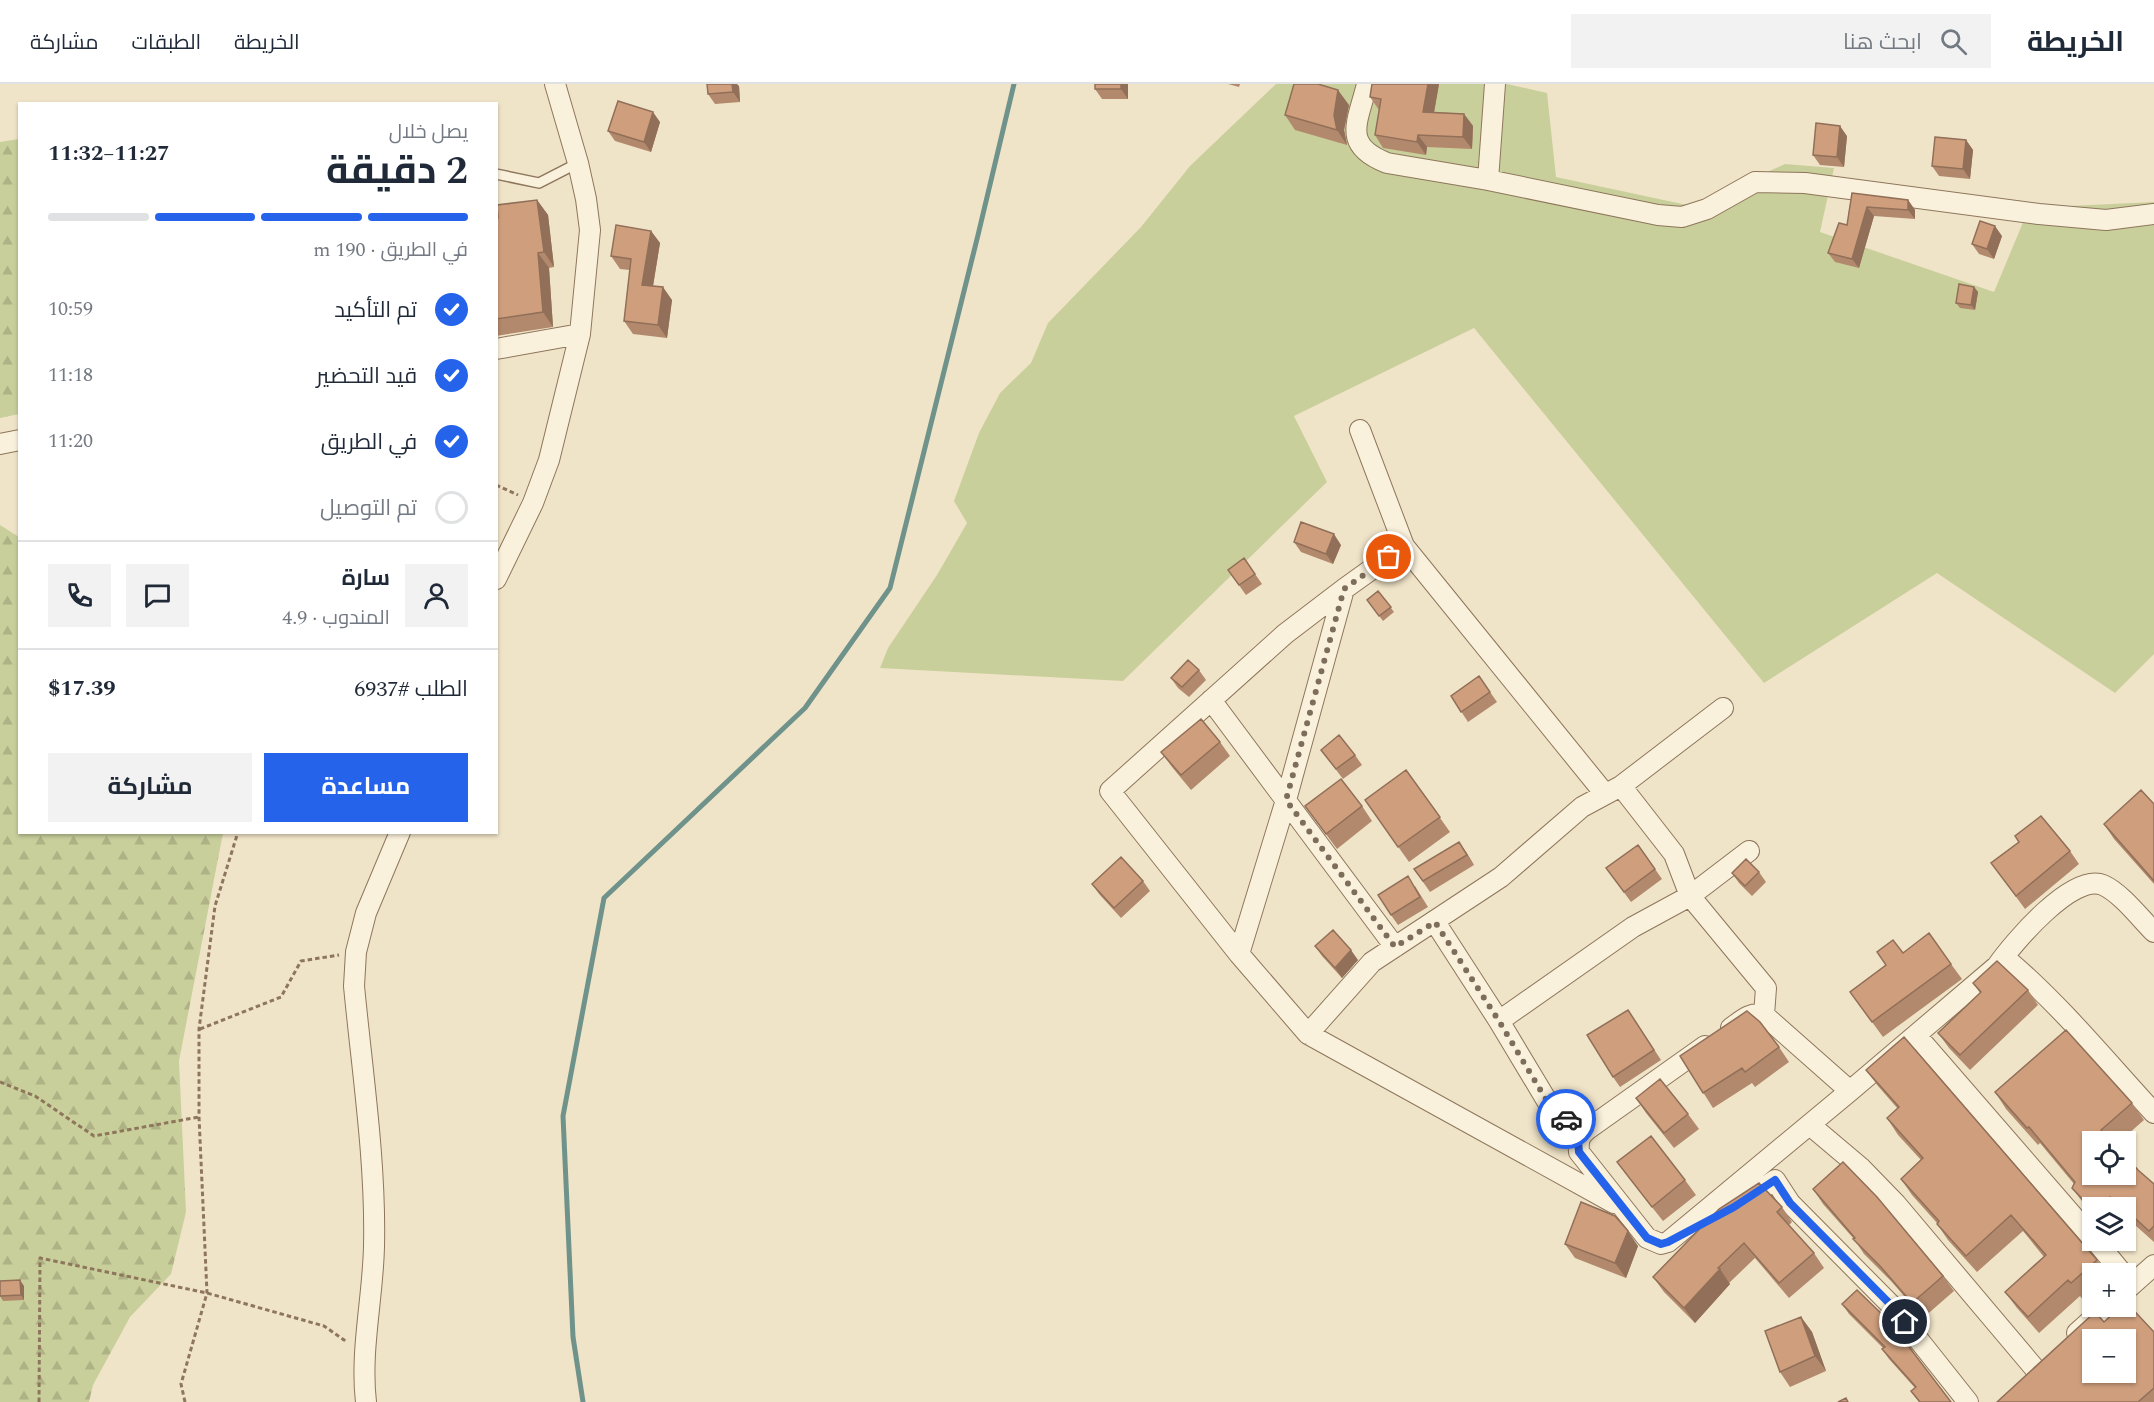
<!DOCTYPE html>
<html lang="ar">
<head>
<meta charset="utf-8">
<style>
	:root { --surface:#fff; --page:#f2f2f3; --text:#1f2937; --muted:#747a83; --line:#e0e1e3; --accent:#2563eb }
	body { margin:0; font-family:Spectral,Cairo,serif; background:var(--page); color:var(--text); direction:rtl; height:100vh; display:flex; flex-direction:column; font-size:22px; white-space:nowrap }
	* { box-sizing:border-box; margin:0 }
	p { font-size:20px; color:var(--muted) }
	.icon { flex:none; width:33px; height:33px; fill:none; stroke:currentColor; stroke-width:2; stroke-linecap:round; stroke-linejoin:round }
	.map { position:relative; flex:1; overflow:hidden; direction:ltr }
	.side { position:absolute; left:18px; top:18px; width:480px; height:732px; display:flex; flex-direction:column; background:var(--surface); border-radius:0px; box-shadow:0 2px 4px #0004; direction:rtl }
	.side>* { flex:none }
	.buttons { position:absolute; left:2082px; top:1047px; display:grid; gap:12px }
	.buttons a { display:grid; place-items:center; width:54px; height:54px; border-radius:0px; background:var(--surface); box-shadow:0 2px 4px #0004; font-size:30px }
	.pin { position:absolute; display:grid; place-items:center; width:51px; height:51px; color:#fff; margin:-26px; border:3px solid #fff; border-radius:50%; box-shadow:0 2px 6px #0007 }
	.courier { position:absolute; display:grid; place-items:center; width:60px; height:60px; margin:-30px; border:4px solid #2563eb; border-radius:50%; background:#fff; color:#222; box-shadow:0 2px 8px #0007 }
	.headline em { font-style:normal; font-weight:700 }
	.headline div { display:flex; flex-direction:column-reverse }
	.headline { display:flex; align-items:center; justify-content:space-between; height:102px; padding:0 30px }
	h1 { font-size:39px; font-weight:700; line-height:45px }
	.bar { display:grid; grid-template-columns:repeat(4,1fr); gap:9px 6px; align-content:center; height:72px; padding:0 30px }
	.bar i { height:8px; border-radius:4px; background:var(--line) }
	.bar .active { background:var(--accent) }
	.bar p { grid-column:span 4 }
	.line { display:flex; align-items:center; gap:15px; padding:0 30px; border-top:2px solid var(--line) }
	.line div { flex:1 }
	.round { display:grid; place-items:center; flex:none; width:63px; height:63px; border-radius:0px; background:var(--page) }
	ol { padding:0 30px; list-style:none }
	li { display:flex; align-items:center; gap:18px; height:66px }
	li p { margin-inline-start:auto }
	li .icon { padding:6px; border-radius:50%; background:var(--accent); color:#fff; stroke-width:4 }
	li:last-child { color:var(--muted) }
	li i { width:33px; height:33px; border:3px solid var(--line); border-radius:50% }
	.button { display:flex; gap:12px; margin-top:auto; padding:12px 30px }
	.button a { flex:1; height:69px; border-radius:0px; background:var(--accent); color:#fff; font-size:24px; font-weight:700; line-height:69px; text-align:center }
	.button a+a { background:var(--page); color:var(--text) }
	header { display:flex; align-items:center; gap:36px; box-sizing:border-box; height:84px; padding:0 30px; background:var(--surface); border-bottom:2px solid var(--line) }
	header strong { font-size:28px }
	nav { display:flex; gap:33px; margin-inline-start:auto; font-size:21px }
	.search { width:420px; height:54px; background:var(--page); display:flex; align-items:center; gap:15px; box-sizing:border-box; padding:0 21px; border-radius:0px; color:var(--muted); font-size:22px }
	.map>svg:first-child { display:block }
	.grass { fill:#c9cf9b }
	.forest { fill:url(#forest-firs) }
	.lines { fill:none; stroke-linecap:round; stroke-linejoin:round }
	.stream { stroke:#6f938a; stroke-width:5 }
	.service-casing { stroke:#8d765c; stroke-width:12 }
	.minor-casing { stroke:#8d765c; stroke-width:22 }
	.path { stroke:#8d765c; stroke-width:3; stroke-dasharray:4.5 3; stroke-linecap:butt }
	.service { stroke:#faf1dc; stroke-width:9 }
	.minor { stroke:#faf1dc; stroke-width:20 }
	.wall { fill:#b2896c }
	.shaded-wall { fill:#916f58 }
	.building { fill:#cf9f7d; stroke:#916f58; stroke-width:1.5; fill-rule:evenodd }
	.done { stroke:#7c6e5b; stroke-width:6; stroke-dasharray:0 10.8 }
	.route { stroke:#2563eb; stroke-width:8 }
</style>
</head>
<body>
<header>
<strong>الخريطة</strong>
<div class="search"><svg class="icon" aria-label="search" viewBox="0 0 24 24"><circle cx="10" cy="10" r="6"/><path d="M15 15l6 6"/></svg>ابحث هنا</div>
<nav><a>الخريطة</a><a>الطبقات</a><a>مشاركة</a></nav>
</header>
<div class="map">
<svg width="2154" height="1318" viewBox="0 0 2154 1318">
	<defs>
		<pattern id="forest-firs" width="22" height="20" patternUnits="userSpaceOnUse" patternTransform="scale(1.5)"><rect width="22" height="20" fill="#c9cf9b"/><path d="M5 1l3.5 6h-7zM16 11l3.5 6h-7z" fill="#aeb285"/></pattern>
	</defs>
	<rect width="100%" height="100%" fill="#f0e4c8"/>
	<path class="grass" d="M1276,0h231l40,9 9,84 159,34 48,-37 22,-10 49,4 -14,64 174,60 35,-84 125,-6v452l-39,39 -178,-120 -173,110 -290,-355 -180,88 33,66 -204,199 -243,-13 8,-20 49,-73 30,-52 -13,-22 25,-68 21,-40 31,-30 17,-40 93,-96 49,-61z"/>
	<path class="forest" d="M19,55v275l-19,4v-276z
		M0,441l19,12 1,295 203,1 -44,228 7,151 -15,62 -41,43 -37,68 -4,17h-89z"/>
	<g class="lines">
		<path class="stream" d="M583,1318l-10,-65 -10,-221 41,-218 201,-190 85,-120 88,-353 36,-151"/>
		<g class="service-casing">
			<path id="service" d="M496,90l43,9 39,-20"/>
		</g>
		<g class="minor-casing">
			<path id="minor" d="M1367,0c-9,38 -26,61 20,79l101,17 170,35 24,2 25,-8 48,-27 50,1 234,31 67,6 48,-6
				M1488,96l7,-96
				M496,265l84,-15
				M0,360l20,-4
				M1404,462l201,248
				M496,495l37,-76 16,-43 31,-126 10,-104 -4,-31 -8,-36 -23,-79
				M1344,505l-59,45 -175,157 129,163 69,80 306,169
				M1211,616l184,247
				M1621,702l53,68 16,42 76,92 -2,27
				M1435,838l64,99 48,80 34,33
				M1239,870l47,-154 58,-211 60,-43 -44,-116
				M1997,882c16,-23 76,-94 106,-81 18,8 37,33 51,47
				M1499,937l134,-94 57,-31 59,-45
				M1731,944c10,-7 20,-17 33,-13l86,76
				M1308,950l64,-72 129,-85 81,-70 39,-21 102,-78
				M1916,951l176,203
				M1705,962l-117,83c-9,7 -10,12 -9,23l68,86 14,6 7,-2 182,-151 147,-125 14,-3c52,45 96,99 143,150
				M1810,1041l51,43 35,36 140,166
				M1743,1117l32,-21 15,23 101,102 77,97
				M2095,1156l28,34
				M2126,1206l28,-25
				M2077,1249l30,-27
				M366,1318c-6,-51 7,-104 8,-156 2,-84 -12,-176 -20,-260l2,-34 10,-39 34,-81"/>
		</g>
		<path class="path" d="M496,401l22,10
			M200,945l81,-32 20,-36 38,-6
			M0,998l35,14 59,40 105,-19
			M39,1318l1,-144 167,35 117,33 23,16
			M185,1318l-4,-18 26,-91 -8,-176v-88l16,-123 23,-74"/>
		<use href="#service" class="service"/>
		<use href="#minor" class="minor"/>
	</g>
	<path class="wall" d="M1128,0v15h-26l-7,-10z
		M1228,0h12l-1,3z
		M1372,0h67l-5,28 30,2 9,12 -1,23 -45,-2 -1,8 -43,-7 -8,-13 4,-25 -9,-13z
		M739,2l1,16 -25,2 -7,-10z
		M1349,21l-5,25 3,15 -52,-15 -10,-15z
		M660,38l-9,30 -36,-11 -7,-10z
		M1847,52l-3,31 -24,-2 -7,-10z
		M1966,56l7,10 -3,29 -31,-3 -7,-10z
		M1852,109l56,7 7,10v9l-41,-3 -15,52 -24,-6 -7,-9 19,-28z
		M537,116l11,15 6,52 -5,1 4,59 -57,9v-118z
		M651,147l9,12 -7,43 19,14 -5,38 -34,-4 -9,-13 6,-51 -10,-1 -9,-13z
		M2002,152l-8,23 -15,-5 -7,-10z
		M1974,203l4,5 -3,18 -15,-2 -4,-5z
		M1294,458l47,3 -8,19 -32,-12z
		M1244,474l18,26 -16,11 -18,-25z
		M1378,507l16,21 -11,9 -16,-21z
		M1199,586l7,10 -17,17 -11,-9 -7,-10z
		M1479,592l18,26 -29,20 -17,-26z
		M1220,658l10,14 -39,34 -19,-23 -11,-15z
		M1321,666l34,5 7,10 -19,14z
		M1406,686l44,62 -41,30 -44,-62z
		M2154,720v80l-40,-45 -10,-15z
		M1305,722h57l10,15 -35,28z
		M2015,752l55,15 9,13 -54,45 -34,-46 28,-21z
		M1638,761l24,34 -31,23 -25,-34z
		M1466,768l8,13 -44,27 -16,-23z
		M1759,788l7,10 -14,14 -13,-13 -7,-10z
		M1143,797l7,10 -29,27 -22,-24 -7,-10z
		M1415,802l13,21 -30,18 -7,-10z
		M1315,862l43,14 -16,18 -20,-22z
		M1903,869l48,11 11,15 -79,58 -33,-45z
		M1973,899l55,7 10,15 -68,65 -21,-22 -11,-15 42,-40z
		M1635,936l26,40 -41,27 -7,-10z
		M1779,963l10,15 -34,25 -3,-4 -39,25 -33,-52z
		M1866,986l231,190 10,14h-15v17l-9,9 -3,-4 -41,37 -22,-25 -12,-16 39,-35 -21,-26 -46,41 -29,-32 -11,-16v-1l-25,-28 -11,-16 20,-19 -23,-25 -11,-17 11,-9 -20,-23z
		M1995,1008l137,11 12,17 -25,22h-27l46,28 16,14v58l-28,-25v-9h-34v5l-8,-9 -12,-16 2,-4 -34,-41 -2,2 -32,-36z
		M1636,1014l52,16 11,15 -25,19 -28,-35z
		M1617,1078l68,18 11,15 -33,26 -35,-44z
		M1813,1105l130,87 11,15 -31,27 -32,-37 -27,-27 -10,-15 -31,-35z
		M1782,1123l10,15 -3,3 25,28 10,15 -35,30 -34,-40 -26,25 1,1 -35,39 -31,-31 -11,-15z
		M1565,1160l73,2 -12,32 -51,-20z
		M24,1202v14l-21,1 -3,-5z
		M1842,1220l109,98h-32l-8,-11 4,-3 -26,-29 -7,-10 1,-1 -34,-34z
		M1801,1233l11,15 14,39 -36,16 -10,-15z
		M2104,1238l50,10v70h-157z"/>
	<path class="shaded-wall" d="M732,0h5l2,2 1,16 -7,-10z
		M1121,0h7v15l-7,-10z
		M1428,0h11l-7,40 -9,-12z
		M1338,6l11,15 -5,25 3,15 -10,-15 -3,-15z
		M653,28l7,10 -9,30 -7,-10z
		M1464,30l9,12 -1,23 -9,-12z
		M1840,42l7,10 -3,31 -7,-10z
		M1418,51l9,12 -1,8 -9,-13z
		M1966,56l7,10 -3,29 -7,-10z
		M537,116l11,15 6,52 -10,-15z
		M1908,116l7,10v9l-7,-9z
		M1867,123l7,9 -15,52 -7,-9z
		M1995,142l7,10 -8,23 -7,-10z
		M651,147l9,12 -9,55 -9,-13z
		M538,169l11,15 4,59 -10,-15z
		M663,203l9,13 -5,38 -9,-13z
		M1974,203l4,5 -3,18 -4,-5z
		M1334,450l7,11 -8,19 -7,-10z
		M1459,758l7,10 8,13 -7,-10z
		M1351,866l7,10 -16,18 -7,-10z
		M1628,1147l10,15 -12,32 -11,-15z
		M1720,1185l10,15 -35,39 -11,-15z
		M20,1196l4,6v14l-3,-5z
		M1801,1233l11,15 14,39 -11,-15z"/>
	<path class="building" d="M707,0h25l1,8 -25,2z
		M1095,0h26v5h-26z
		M1294,0h24l20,6 -4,25 3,15 -52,-15z
		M1372,0h56l-5,28 41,2 -1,23 -45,-2 -1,7 -42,-7 6,-36 -11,-2z
		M618,17l35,11 -9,30 -36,-11z
		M1816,39l24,3 -3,31 -24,-2z
		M1935,53l31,3 -3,29 -31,-3z
		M1852,109l56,7v10l-41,-3 -15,52 -24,-6 11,-30 8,2z
		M537,116l7,52 -6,1 5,59 -47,7v-101h2l-1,-13z
		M1980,137l15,5 -8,23 -15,-5z
		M616,141l35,6 -9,54 21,2 -5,38 -34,-4 7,-62 -20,-3z
		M1959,200l15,3 -3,18 -15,-2z
		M1301,438l33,12 -8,20 -32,-12z
		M1244,474l11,16 -16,11 -11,-15z
		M1378,507l13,16 -12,9 -12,-16z
		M1188,576l11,10 -17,17 -11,-9z
		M1479,592l11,16 -29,20 -10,-16z
		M1201,635l19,23 -39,33 -20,-23z
		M1339,651l16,20 -19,14 -15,-19z
		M1406,686l34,47 -42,30 -33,-47z
		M1341,695l21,27 -36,28 -21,-28z
		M2141,706l13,14v77l-50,-57z
		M2041,732l29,35 -54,45 -25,-33 28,-21 -4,-6z
		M1459,758l8,13 -44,26 -9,-12z
		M1638,761l17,24 -31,23 -18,-24z
		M1121,773l22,24 -29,27 -22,-24z
		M1746,775l13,13 -14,14 -13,-13z
		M1408,792l12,21 -29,18 -13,-20z
		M1333,846l18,20 -16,18 -20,-22z
		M1929,849l22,31 -79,58 -22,-30 36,-27 -9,-13 16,-12 10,13z
		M1997,877l31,29 -68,65 -22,-22 43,-41 -8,-9z
		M1628,926l26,40 -41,27 -26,-42z
		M1747,927l13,11 19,25 -34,25 -3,-4 -39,25 -23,-37z
		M2066,946l66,73 -31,27 10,12h-19v32h34v-18l12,14 16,14v42l-5,5 -23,-21v-2h-4l-12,-11 -11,11h-7v1l-20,-21 3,-6 -46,-55 -2,1 -32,-36z
		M1904,953l193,223 -26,23 -3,-3 -40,37 -23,-25 41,-37 -35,-40 -45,41 -29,-32 2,-3 -38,-42 22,-21 -36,-40 12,-11 -33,-37z
		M1660,995l28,35 -24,19 -28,-35z
		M1651,1052l34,44 -33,27 -35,-45z
		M1843,1078l34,35 66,79 -31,27 -32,-37 -27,-27 2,-1 -42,-49z
		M1759,1099l23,24 -5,5 37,41 -35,30 -35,-40 -26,25 2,1 -36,39 -31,-31 66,-68z
		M1581,1118l34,14 13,15 -13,32 -50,-19z
		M20,1196l1,15 -21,1v-15z
		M1857,1206l33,32 61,80h-31l-9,-11 5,-4 -34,-38 3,-2 -43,-43z
		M2126,1218l28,30v56l-16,14h-141l98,-90 9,10 17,-16h5zM2092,1256h34v32h-34z
		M1801,1233l14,39 -35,16 -15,-41z
		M1846,1314l2,4h-10z"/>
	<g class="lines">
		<path class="done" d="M1389,473l-45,32 -58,211 109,147 40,-25 64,99 48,80 19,18"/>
		<path class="route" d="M1566,1035l15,15 -3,8 1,10 68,86 14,6 7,-2 66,-35 41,-27 15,23 101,102 14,17"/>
	</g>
</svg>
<div class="buttons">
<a><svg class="icon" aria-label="locate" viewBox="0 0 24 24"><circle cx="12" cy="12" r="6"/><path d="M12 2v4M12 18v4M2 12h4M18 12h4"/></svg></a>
<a><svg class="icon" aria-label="layers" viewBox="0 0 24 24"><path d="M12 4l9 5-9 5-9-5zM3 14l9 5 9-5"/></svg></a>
<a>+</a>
<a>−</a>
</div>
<div class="pin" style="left:1389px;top:473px;background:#ea580c"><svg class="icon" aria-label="bag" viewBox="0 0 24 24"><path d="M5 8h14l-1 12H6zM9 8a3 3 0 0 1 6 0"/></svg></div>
<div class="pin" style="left:1905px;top:1238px;background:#1f2937"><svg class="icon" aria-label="home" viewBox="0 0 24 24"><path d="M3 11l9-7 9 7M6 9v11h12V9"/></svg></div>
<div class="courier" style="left:1566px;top:1035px"><svg class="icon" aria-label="car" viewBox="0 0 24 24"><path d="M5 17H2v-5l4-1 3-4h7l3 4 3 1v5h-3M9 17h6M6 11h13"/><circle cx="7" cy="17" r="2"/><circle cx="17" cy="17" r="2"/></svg></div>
<section class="side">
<div class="headline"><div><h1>2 دقيقة</h1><p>يصل خلال</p></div><em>11:27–11:32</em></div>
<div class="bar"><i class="active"></i><i class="active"></i><i class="active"></i><i></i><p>في الطريق · 190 m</p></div>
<ol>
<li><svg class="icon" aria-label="check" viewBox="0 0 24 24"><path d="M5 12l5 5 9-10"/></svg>تم التأكيد<p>10:59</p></li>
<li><svg class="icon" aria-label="check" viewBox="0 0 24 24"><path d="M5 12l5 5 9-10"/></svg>قيد التحضير<p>11:18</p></li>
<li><svg class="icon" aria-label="check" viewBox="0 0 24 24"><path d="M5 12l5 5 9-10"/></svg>في الطريق<p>11:20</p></li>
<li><i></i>تم التوصيل</li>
</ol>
<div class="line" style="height:108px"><a class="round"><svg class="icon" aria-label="person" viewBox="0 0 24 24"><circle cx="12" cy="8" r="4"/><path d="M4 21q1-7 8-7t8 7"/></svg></a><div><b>سارة</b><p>المندوب · 4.9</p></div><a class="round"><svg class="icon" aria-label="chat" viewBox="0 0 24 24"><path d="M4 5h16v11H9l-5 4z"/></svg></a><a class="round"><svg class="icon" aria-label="phone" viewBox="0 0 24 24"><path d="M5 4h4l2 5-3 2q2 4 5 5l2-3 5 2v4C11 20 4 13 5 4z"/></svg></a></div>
<div class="line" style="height:78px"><div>الطلب #6937</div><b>$17.39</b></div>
<div class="button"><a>مساعدة</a><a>مشاركة</a></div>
</section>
</div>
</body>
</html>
